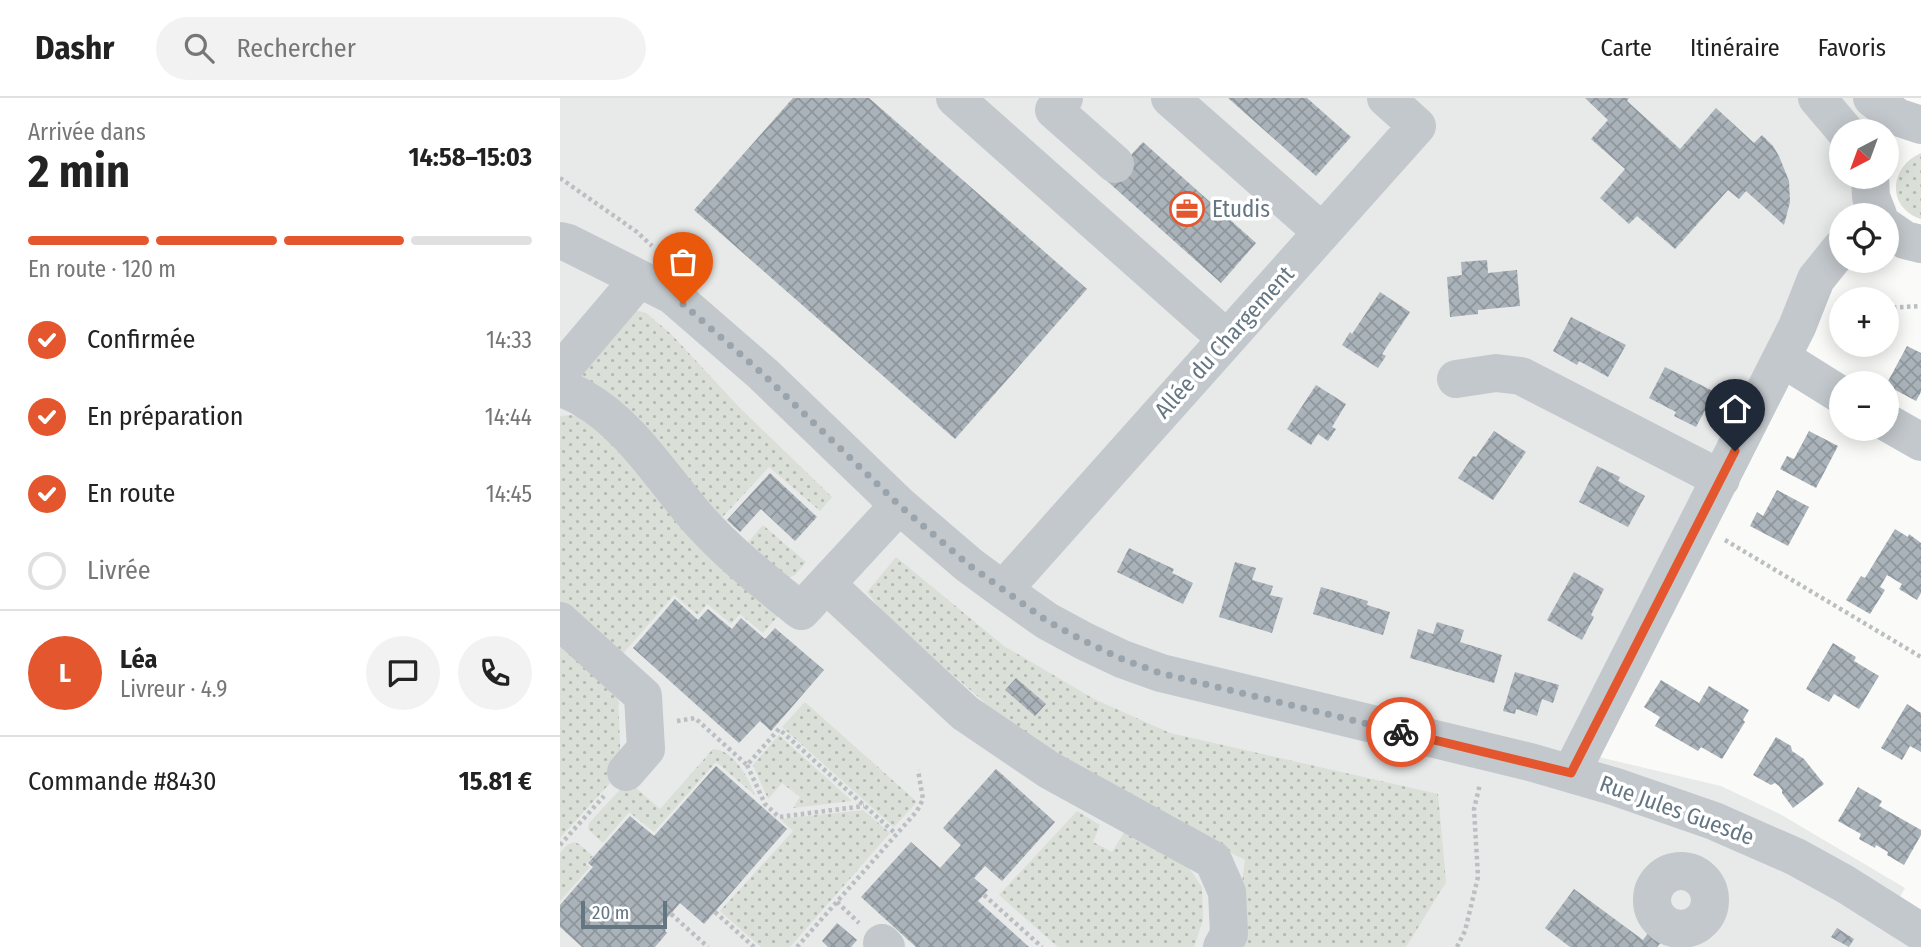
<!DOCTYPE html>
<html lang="fr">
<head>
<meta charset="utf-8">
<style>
	:root { --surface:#fff; --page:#f2f2f2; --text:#222; --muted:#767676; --line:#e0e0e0; --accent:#e4572e }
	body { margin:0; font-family:"Fira Sans Condensed",sans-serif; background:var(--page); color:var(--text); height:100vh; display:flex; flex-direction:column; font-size:26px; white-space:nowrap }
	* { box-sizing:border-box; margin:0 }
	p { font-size:23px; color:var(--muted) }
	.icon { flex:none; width:38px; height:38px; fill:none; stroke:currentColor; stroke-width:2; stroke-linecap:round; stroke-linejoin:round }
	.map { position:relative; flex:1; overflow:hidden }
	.drawer { display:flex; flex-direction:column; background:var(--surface); width:560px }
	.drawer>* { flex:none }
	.needle { width:46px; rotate:221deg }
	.controls { position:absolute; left:1269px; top:21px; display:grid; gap:14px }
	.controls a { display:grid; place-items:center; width:70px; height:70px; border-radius:50%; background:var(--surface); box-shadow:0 4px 18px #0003; font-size:35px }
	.scale { position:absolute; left:21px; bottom:18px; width:86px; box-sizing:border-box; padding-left:7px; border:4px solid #657683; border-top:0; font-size:19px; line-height:24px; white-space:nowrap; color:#657683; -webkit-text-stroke:5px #fff; paint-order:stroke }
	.pin { position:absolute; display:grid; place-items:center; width:60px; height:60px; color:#fff; margin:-72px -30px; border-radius:50% 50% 50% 0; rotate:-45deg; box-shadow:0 0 7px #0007 }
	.pin .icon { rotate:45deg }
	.courier { position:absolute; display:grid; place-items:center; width:70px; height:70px; margin:-35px; border:5px solid #e4572e; border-radius:50%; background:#fff; color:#222; box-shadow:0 2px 9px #0007 }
	.head em { font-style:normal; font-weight:700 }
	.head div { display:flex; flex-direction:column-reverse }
	.head { display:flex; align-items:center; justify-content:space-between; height:119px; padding:0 28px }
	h1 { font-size:46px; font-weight:700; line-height:52px }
	.bar { display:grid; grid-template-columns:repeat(4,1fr); gap:10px 7px; align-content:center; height:84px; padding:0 28px }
	.bar i { height:9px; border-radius:5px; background:var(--line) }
	.bar .active { background:var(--accent) }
	.bar p { grid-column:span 4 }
	.line { display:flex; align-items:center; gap:18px; padding:0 28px; border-top:2px solid var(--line) }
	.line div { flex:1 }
	.round { display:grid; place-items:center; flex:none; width:74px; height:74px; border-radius:37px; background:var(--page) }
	ol { padding:0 28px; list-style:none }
	li { display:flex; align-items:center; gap:21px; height:77px }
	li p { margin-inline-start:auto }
	li .icon { padding:7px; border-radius:50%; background:var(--accent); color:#fff; stroke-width:4 }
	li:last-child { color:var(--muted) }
	li i { width:38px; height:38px; border:4px solid var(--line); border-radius:50% }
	header { display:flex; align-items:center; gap:42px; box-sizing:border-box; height:98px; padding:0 35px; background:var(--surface); border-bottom:2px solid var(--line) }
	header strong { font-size:33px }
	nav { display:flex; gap:38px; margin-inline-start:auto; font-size:24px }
	.search { width:490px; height:63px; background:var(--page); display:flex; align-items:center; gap:18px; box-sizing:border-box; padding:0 24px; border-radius:38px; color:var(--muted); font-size:26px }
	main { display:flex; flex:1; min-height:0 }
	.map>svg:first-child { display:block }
	.built { fill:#e8e9e9 }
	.grass { fill:url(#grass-dots) }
	.building { fill:url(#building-cross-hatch) }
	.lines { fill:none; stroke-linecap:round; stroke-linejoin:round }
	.path { stroke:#bbbfc2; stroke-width:4.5; stroke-dasharray:3.5 3.5; stroke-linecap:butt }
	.minor { stroke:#c3c8cc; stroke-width:38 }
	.done { stroke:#99a4ac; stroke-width:7; stroke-dasharray:0 12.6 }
	.route { stroke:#e4572e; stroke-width:9 }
	.labels { text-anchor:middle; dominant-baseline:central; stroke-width:7; stroke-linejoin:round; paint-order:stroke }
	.poi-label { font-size:23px; fill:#657683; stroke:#fff; text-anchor:start }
	.street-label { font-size:23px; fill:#657683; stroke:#fff }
</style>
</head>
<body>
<header>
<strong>Dashr</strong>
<div class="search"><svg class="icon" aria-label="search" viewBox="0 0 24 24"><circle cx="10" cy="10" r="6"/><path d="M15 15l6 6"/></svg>Rechercher</div>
<nav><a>Carte</a><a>Itinéraire</a><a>Favoris</a></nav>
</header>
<main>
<section class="drawer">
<div class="head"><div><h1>2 min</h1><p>Arrivée dans</p></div><em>14:58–15:03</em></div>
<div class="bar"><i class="active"></i><i class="active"></i><i class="active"></i><i></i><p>En route · 120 m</p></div>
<ol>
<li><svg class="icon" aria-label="check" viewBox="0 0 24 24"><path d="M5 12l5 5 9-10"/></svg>Confirmée<p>14:33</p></li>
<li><svg class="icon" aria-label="check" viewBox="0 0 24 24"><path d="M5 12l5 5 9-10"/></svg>En préparation<p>14:44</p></li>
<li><svg class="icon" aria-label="check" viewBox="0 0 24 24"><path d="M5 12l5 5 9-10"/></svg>En route<p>14:45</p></li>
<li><i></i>Livrée</li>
</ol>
<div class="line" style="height:126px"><b class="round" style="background:var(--accent);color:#fff">L</b><div><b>Léa</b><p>Livreur · 4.9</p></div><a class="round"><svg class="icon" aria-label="chat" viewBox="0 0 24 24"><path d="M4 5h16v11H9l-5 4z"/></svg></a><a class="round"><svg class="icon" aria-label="phone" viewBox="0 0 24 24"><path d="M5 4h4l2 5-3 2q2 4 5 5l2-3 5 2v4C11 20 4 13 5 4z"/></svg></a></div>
<div class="line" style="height:91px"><div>Commande #8430</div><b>15.81 €</b></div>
</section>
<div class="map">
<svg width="1361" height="849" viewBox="0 0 1361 849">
	<defs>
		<pattern id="grass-dots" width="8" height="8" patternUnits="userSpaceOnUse" patternTransform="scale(1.75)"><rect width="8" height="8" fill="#dadfd7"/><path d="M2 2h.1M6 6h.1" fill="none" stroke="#b4b9b4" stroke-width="1.8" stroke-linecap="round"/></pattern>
		<pattern id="building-cross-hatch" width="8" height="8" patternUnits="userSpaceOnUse" patternTransform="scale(1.75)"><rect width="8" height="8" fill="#aab3b9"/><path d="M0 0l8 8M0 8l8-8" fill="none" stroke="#8e969c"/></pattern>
	</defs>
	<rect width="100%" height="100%" fill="#fafaf8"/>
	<path class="built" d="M0,0h1315l8,10 -5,23h-37v46h26l-9,38h-17v42l-259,496 139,33 59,28 125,74 -15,26 31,33h-1361z"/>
	<path class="grass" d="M1361,55v66c-35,-12 -32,-52 0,-66z
		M70,211l16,4 25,21 68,73 93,90 -12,14 -51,-44 -52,56 -127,-133 -12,-19z
		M11,317l21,6 186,195 -15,17 -23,-19 -9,10 -24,-20 -9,11 -24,-20 -53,61 -61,-54v-186z
		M203,427l43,37 -11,13 -9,4 -42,-32z
		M336,459l108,89 90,53 76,34 268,61 8,88 -40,65h-175l3,-4 11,-83 -181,-94 -55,-42 -124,-109 -18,-23z
		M0,541l58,56 3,76 -61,67z
		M245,604l112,100 -23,25 -112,-100z
		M219,637l73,66 -59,7 7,-11 -18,-14 -14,16 -15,-34z
		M153,651c23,2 34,29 43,47l-40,-34 -62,70 -25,-20 -26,31 -15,-14 1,-6 39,-42 32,28z
		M303,712l27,23 -100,114h-29l-41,-36 73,-80 -13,-12z
		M517,713l23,14 -7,17 19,10 13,-21 61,33 16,23 1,33 -9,27h-136l-59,-52z
		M14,744l5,2 14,12 -7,8 4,3 -30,34v-48l7,-8z"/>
	<path class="building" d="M233,0h76l218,191 -132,150 -261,-229z
		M668,0h79l44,39 -35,39z
		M1025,0h44l-2,3 53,48 36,-41 38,35 8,-8 11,11 6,10 10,25 1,21 -6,23 -38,-34 -7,8 -11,-9 -53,59 -38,-33 -8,8 -29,-26 25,-29 -34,-30 17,-19z
		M583,44l113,101 -35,40 -114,-102z
		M927,162l1,13 29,-3 3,36 -42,4v4l-28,3 -3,-40 15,-2 -1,-13z
		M820,194l30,20 -28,42 4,2 -8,12 -36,-23 8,-13 2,2z
		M1011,219l55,28 -18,32 -29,-16 -2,4 -24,-14z
		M1347,248l14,7v39l-5,9 -30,-16z
		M1105,269l50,25 -19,35 -22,-11 2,-4 -27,-14z
		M756,287l30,19 -14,23 4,2 -8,12 -10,-7 -7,11 -24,-16z
		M934,333l32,21 -33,48 -35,-22 15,-22 3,1z
		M1249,333l29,15 -22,42 -36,-19 7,-13 7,3z
		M1037,368l23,11 -2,4 27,15 -17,31 -49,-25z
		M210,375l47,44 -22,24 -34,-32 -21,23 -13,-12z
		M1217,392l32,17 -21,39 -38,-20 7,-14 6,4z
		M1335,431l13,8 1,-3 12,9v50l-4,7 -18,-11 3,-5 -15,-9 -7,12 5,3 -15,24 -24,-14 15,-24 4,2z
		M569,450l45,21 -2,4 21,10 -10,21 -66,-32z
		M675,464l21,6 -4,12 21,6 -3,9 13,3 -11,35 -53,-16z
		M1014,474l30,17 -13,26 3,2 -12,23 -35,-20z
		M761,489l47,14 -1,4 23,7 -7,23 -70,-21z
		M115,501l23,21 10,-11 24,20 9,-11 24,21 10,-11 49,42 -53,61 -11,-10 -21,22 -106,-95z
		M877,524l27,8 -4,12 42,13 -8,28 -84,-25 8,-29 15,5z
		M1273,545l23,14 -2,4 25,15 -20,33 -25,-15 -5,8 -23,-13z
		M955,574l44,13 -6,18 -11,-4 -5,17 -21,-7 -1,5 -12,-3z
		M456,580l30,26 -11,12 -30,-26z
		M1101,582l38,23 10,-17 40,24 -6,10 2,2 -23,37 -21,-12 -3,4 -43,-25 5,-9 -16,-10z
		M1347,606l14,9v39l-11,-6 -8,14 -21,-12z
		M1216,639l15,9 1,5 12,8 20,25 -31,24 -11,-15v-3l-3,-4 -4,-3 -4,2 -18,-10z
		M156,668l71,63 -83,95 -24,-21 -19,22 5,5 -1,1 2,2 -12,14h-73l-22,-20v-22l33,-38 -5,-4 42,-47 24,20z
		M436,671l59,53 -53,59 -17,-15 -11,12 14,12 -10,11 51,46h-113l-55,-50 50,-55 29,26 21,-23 -18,-17z
		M1298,689l24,14 -3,5 42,24v5l-17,30 -17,-10 1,-3 -12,-7 -1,3 -16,-9 2,-5 -23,-13z
		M1014,791l69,51 8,-11 13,10 -7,8h-87l-25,-19z
		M277,825l20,17 -6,7h-23l-6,-6z
		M1277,830l17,11 -5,8 -18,-10z"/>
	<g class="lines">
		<path class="path" d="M0,80l77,54 15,14
			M1326,210l35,-2
			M1165,442l196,117
			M117,623l18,-3 52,47 32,-36 117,105
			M187,667l18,39 14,13 85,-11
			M0,747l44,-49
			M424,797l58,52
			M277,804l22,21
			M155,814l39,35
			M111,816l37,33
			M237,849l120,-136 6,-12 -5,-29
			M897,849l8,-16 13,-54 -4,-68 6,-25"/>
		<path class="minor" d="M395,0l272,241
			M504,0l-10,12 61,54
			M610,0l152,134
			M1257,0l28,33
			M1312,0l25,19 24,8
			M1310,79l1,20 7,18
			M1326,129l19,13 16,4
			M0,143l8,2 104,52 91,79 136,131 70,60 34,25 44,31 37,20 38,18 39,14 369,89 86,25 98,34 82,36 49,27 76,48
			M1222,260l59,37
			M0,274l79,-93
			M896,281l40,-6 25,3 200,103
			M0,289c8,4 17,7 24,12 46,26 79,80 114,120 30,34 67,63 103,92l98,-106
			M1326,324l35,20
			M266,486l139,129 84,57 164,90 14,32 2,42 -7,13
			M443,492l414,-464 -31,-28
			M0,523l83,75 3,53 -20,23
			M1011,675l226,-446 19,-48 25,-31
			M1092 802a29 29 0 1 1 58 0a29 29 0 1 1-58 0Z
			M322,845l4,4"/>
	</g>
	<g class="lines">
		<path class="done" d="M123,206l80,70 136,131 70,60 78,56 37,20 38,18 38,14 241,59"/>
		<path class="route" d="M841,634l170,41 164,-322"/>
	</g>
	<defs>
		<g id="office-ring" transform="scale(1.75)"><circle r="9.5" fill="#fff" stroke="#e4572e" stroke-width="1.5"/><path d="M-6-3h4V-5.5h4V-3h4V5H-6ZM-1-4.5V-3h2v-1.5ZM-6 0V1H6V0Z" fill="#e4572e"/></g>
	</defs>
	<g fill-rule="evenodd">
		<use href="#office-ring" x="627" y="111"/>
	</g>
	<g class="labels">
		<g class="poi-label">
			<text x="652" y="111">Etudis</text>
		</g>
		<g class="street-label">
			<text transform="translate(664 244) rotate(-48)">Allée du Chargement</text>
			<text transform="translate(1117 712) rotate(20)">Rue Jules Guesde</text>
		</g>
	</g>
</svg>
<div class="controls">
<a><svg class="needle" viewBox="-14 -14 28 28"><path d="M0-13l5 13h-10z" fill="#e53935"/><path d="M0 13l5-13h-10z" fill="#767676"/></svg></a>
<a><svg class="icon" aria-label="locate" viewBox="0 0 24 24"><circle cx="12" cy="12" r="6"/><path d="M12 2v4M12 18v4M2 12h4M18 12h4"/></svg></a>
<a>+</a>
<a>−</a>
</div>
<div class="scale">20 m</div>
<div class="pin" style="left:123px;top:206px;background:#ea580c"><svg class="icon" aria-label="bag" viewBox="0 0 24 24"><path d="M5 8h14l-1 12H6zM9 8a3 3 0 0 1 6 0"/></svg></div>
<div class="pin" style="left:1175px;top:353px;background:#1f2937"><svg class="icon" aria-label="home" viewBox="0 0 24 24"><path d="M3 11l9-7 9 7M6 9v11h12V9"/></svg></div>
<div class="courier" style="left:841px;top:634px"><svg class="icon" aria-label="bike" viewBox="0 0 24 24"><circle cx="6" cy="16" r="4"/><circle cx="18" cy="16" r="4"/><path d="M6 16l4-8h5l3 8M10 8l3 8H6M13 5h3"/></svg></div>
</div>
</main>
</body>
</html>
